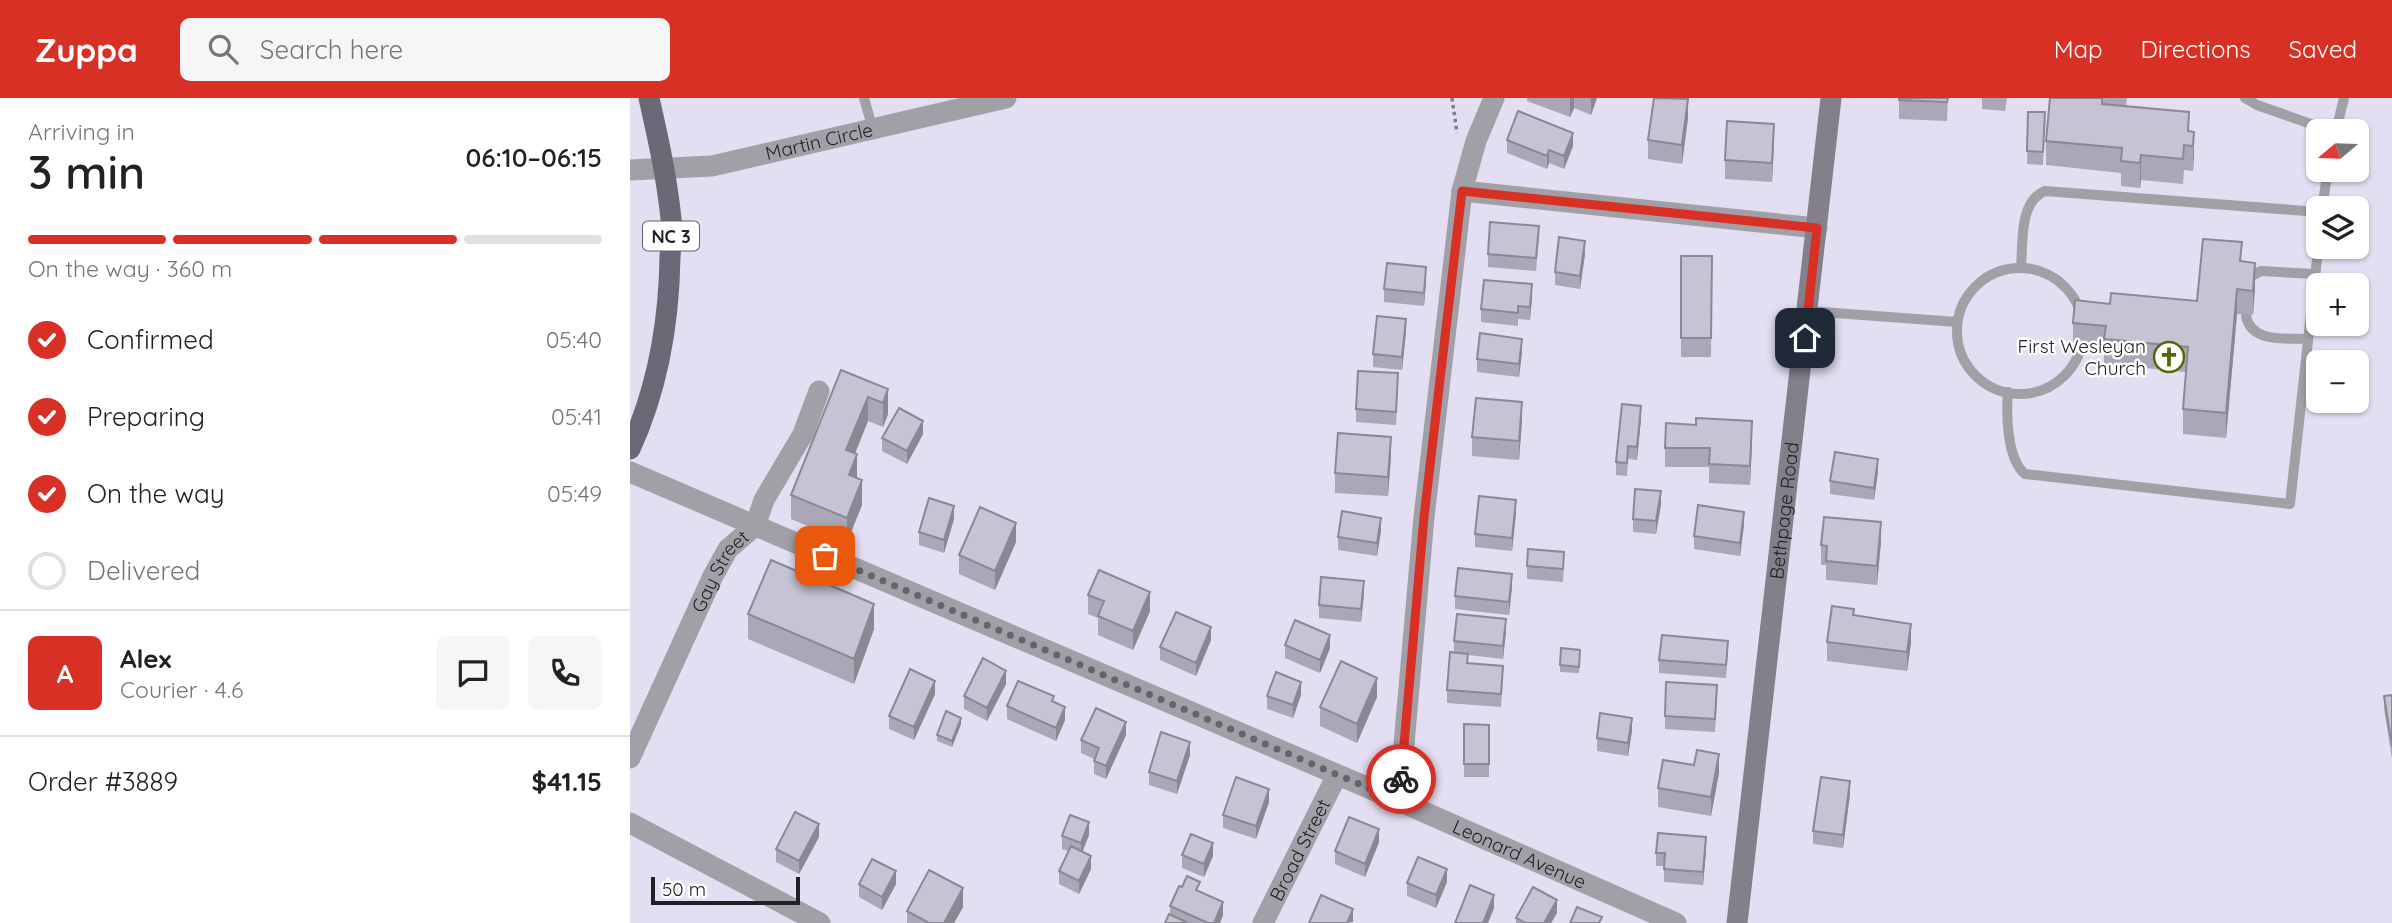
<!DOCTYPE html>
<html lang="en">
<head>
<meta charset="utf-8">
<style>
	:root { --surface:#fff; --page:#f6f6f6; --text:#222; --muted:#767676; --line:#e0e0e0; --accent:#d93025 }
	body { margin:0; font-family:Quicksand,sans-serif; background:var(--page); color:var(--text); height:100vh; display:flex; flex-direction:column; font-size:26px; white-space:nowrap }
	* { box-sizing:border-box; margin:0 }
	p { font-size:23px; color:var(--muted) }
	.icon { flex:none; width:38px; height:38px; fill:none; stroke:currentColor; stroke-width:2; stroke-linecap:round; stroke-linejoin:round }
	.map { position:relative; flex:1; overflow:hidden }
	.panel { display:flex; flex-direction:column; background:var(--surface); width:630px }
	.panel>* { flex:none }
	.needle { width:46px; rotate:251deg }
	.controls { position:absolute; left:1676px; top:21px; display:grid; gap:14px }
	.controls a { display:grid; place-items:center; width:63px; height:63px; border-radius:10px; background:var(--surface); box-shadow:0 2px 5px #0004; font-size:35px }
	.scale { position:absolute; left:21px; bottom:18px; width:149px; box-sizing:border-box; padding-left:7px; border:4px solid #222027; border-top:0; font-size:19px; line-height:24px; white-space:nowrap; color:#222027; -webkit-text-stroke:5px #fff; paint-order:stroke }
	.pin { position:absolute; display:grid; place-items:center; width:60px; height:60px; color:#fff; margin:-30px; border-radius:14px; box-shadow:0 4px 10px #0006 }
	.courier { position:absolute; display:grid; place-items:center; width:70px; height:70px; margin:-35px; border:5px solid #d93025; border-radius:50%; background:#fff; color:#222; box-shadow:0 2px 9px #0007 }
	.summary em { font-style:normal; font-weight:600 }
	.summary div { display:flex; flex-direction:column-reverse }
	.summary { display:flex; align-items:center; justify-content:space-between; height:119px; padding:0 28px }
	h1 { font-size:46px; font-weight:600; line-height:52px }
	.bar { display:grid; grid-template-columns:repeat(4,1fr); gap:10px 7px; align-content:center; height:84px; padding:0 28px }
	.bar i { height:9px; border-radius:5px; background:var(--line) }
	.bar .selected { background:var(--accent) }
	.bar p { grid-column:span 4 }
	.line { display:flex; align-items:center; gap:18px; padding:0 28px; border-top:2px solid var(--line) }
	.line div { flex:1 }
	.round { display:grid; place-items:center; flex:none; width:74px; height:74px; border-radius:10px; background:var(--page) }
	ol { padding:0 28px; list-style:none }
	li { display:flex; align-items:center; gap:21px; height:77px }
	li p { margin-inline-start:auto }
	li .icon { padding:7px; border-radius:50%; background:var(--accent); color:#fff; stroke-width:4 }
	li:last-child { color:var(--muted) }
	li i { width:38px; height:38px; border:4px solid var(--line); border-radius:50% }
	header { display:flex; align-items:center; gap:42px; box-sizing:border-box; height:98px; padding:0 35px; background:var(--accent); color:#fff }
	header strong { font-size:33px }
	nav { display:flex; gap:38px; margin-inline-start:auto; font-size:24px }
	.search { width:490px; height:63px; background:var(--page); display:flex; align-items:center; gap:18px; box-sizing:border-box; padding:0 24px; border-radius:10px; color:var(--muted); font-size:26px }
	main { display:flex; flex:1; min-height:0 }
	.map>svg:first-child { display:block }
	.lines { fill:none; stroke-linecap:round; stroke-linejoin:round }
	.path { stroke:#7f7c89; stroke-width:3.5; stroke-dasharray:3.5 3.5; stroke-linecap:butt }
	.service { stroke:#a1a0a7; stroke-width:10 }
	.minor { stroke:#a1a0a7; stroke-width:21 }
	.secondary { stroke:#83808b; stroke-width:21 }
	.primary { stroke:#6c6977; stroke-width:21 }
	.wall { fill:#aba7b6 }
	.shaded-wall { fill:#8b8894 }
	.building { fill:#c7c2d4; stroke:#8b8894; stroke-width:2 }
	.done { stroke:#66626e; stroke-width:7; stroke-dasharray:0 12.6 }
	.route { stroke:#d93025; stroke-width:9 }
	.labels { text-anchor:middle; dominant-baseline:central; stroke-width:5; stroke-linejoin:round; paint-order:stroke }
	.shield { fill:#fff; stroke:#646368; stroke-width:2 }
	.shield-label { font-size:18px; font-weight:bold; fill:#222027 }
	.street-label { font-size:19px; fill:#222027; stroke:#fff }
	.poi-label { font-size:19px; fill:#222027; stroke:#fff; text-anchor:end }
</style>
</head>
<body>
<header>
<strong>Zuppa</strong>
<div class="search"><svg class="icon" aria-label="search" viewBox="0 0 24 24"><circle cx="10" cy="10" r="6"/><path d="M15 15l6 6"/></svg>Search here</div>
<nav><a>Map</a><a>Directions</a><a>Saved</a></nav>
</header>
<main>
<section class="panel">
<div class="summary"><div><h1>3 min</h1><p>Arriving in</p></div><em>06:10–06:15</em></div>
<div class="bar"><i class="selected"></i><i class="selected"></i><i class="selected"></i><i></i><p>On the way · 360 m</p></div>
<ol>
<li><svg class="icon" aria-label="check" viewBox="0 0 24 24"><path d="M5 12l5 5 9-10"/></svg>Confirmed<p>05:40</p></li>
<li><svg class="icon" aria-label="check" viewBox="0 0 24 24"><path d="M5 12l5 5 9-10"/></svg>Preparing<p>05:41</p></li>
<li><svg class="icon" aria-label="check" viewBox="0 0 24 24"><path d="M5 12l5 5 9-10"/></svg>On the way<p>05:49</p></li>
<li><i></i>Delivered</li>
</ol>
<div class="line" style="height:126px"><b class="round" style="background:var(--accent);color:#fff">A</b><div><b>Alex</b><p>Courier · 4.6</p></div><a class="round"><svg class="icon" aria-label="chat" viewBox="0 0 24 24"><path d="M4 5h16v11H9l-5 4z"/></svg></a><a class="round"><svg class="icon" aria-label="phone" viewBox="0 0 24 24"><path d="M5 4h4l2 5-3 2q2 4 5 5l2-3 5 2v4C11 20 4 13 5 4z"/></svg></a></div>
<div class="line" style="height:91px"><div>Order #3889</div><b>$41.15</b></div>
</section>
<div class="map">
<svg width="1762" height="825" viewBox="0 0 1762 825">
	<rect width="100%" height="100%" fill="#e3def1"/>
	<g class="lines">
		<path class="path" d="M822,0l5,35"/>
		<path class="service" d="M234,0l9,32
			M1615,0l12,7 74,26
			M1706,33l8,-33
			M1692,110l6,-38
			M1327 233a63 63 0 1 1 126 0a63 63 0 1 1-126 0Z
			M1391,170c2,-25 -2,-67 24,-77l274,21
			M1619,185l1,-6 11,-6 54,3
			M1178,213l149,11
			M1616,218c5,27 40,22 62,23
			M1378,294c-2,23 -1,67 17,82l265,30 29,-263"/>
		<g class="minor">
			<path id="s1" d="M0,72l82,-4 294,-68"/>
			<path d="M832,93l355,37"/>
			<path id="s2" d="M0,374l769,329 277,122"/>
			<path id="s3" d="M0,660l83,-182 15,-27 27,-23 9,-26 39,-66 16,-43"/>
			<path d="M769,703l25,-284 38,-326 14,-50 18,-43"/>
			<path d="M0,725l190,100"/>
			<path id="s4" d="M633,825l74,-148"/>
		</g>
		<path class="secondary" id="s5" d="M1107,825l94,-825"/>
		<path class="primary" d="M0,351c27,-59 39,-127 40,-192 1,-13 2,-26 1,-38 -4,-41 -13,-81 -22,-121"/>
	</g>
	<path class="wall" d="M897,0h70l-6,17 -17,-7 -4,9 -43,-16z
		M1269,0h49l-1,23 -48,-2z
		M1352,0h25l-2,13 -23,-2z
		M1420,0h77l-1,8 63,25 5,1 -1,39 -9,-1 -1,14 -42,-4 -1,8 -19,-2v-13l-75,-8v-24z
		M1398,14h17l-2,53 -16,-1z
		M1058,20l-6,46 -34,-5v-19z
		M877,42l66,6 -9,23 -15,-6 -2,6 -40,-16z
		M1144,45l-2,39 -47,-3v-19z
		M909,141l-3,32 -48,-4v-13z
		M955,156l-5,35 -25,-4v-13z
		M1051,158h31l-1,101h-30z
		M1612,163l13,26 -2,28 -16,-1 -11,124 -43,-4v-25l3,-37 -82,-8v-14l-31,-3v-24l37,-19 87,-3z
		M796,182l-2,26 -40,-4v-13z
		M902,199l-2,23 -12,-1v7l-37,-4v-13z
		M776,234l-4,38 -29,-3v-13z
		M892,254l-3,25 -42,-5v-13z
		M211,272l47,19v25l-5,13 -15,-6 -13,33 2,25 5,26 -15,37 -56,-23v-24z
		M768,288l-2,39 -40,-3v-13z
		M1011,321l-4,41 -9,-1 -1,17 -11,-1v-13z
		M892,323l-3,39 -47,-4v-19z
		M293,336l-16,30 -25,-13v-13z
		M1122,342l-2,45 -41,-2v-16h-44v-19z
		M761,358l-3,40 -53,-3v-20z
		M1248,374l-4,28 -44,-6v-13z
		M1031,406l-5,30 -23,-2v-13z
		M886,415l-4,38 -37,-4v-13z
		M324,421l-10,34 -25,-8v-13z
		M1114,427l-4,31 -46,-7v-13z
		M751,433l-4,25 -39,-6v-13z
		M1251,443l-4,44 -51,-5v-15h-5v-20z
		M386,444l-21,48 -36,-16v-19z
		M934,466l-1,18 -36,-3v-13z
		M882,489l-3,28 -54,-6v-13z
		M734,496l-3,28 -42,-4v-13z
		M458,497l62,16 -17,39 -35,-15v-17l-10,-4z
		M118,516l126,15 -20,55 -106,-45z
		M1224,517l57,28 -4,28 -80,-10v-19z
		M876,534l-3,27 -35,-4v9l35,15 -2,28 -54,-4v-13l7,-38v-11z
		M581,542l-15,36 -36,-16v-13z
		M655,547l45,3 -10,25 -35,-15z
		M950,552l-1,23 -19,-1v-7z
		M1098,556l-2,24 -67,-5v-13z
		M376,586l-19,37 -23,-12v-13z
		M305,596l-21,46 -25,-11v-13z
		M671,597l-8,23 -26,-9v-13z
		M1762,597v64l-8,-50v-13z
		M747,599l-20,46 -37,-17v-19z
		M1087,600l-2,34 -50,-3v-13z
		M377,608l58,14 -9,21 -49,-22z
		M331,626l-9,23 -15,-6v-6z
		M834,626l25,1v52h-25z
		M1002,633l-4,25 -31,-5v-13z
		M496,637l-20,44 -12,-5v-15l-13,-6v-13z
		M560,657l-13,39 -28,-9v-13z
		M1064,667l25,8 -8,43 -53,-9v-19z
		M1220,696l-7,54 -30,-4v-13z
		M639,704l-13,37 -33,-11v-13z
		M459,737l-7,17 9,17 -12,25 -20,-10v-13l9,-20 -6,-2v-13z
		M189,739l-20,37 -23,-12v-13z
		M749,744l-14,35 -30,-13v-13z
		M1076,752l-3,35 -39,-3v-16h-8v-13z
		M552,757l31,1 -9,21 -22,-9z
		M817,784l-11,26 -29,-12v-13z
		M229,786h37l-14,26 -23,-13z
		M552,789l18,5 23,23 -3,8h-55l5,-8v-9z
		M333,809l-9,16h-47v-12z
		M927,815l-6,10h-35v-5z"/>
	<path class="shaded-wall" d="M940,0h4v10l-4,9z
		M961,0h6l-6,17z
		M1058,1v19l-6,46v-19z
		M1144,26v19l-2,39v-19z
		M1564,34v24l-1,15v-25z
		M943,35v13l-9,23v-13z
		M919,52v13l-2,6v-13z
		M1511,57v25l-1,8v-25z
		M955,143v13l-5,35v-13z
		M1625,165v24l-2,28v-24z
		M796,169v13l-2,26v-13z
		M902,186v13l-2,23v-13z
		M1607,191v25l-11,124v-25z
		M776,221v13l-4,38v-13z
		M892,241v13l-3,25v-13z
		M258,291v25l-5,13v-24z
		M238,299v24l-22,54v-25z
		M892,304v19l-3,39v-19z
		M1011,308v13l-4,41v-13z
		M293,323v13l-16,30v-13z
		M1122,323v19l-2,45v-19z
		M761,339v19l-3,40v-19z
		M227,356v25l-8,-4z
		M1248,361v13l-4,28v-12z
		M232,382v25l-15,37v-24z
		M1031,393v13l-5,30v-13z
		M886,402v13l-4,38v-13z
		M324,408v13l-10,34v-13z
		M1114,414v13l-4,31v-13z
		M751,420v13l-4,25v-13z
		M1251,424v19l-4,44v-19z
		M386,425v19l-21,48v-19z
		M882,476v13l-3,28v-13z
		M734,483v13l-3,28v-13z
		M520,494v19l-17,39v-19z
		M244,506v25l-20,55v-25z
		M876,521v13l-3,27v-13z
		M1281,526v19l-4,28v-19z
		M581,529v13l-15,36v-13z
		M700,537v13l-10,25v-13z
		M376,573v13l-19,37v-13z
		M747,580v19l-20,46v-19z
		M305,583v13l-21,46v-13z
		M671,584v13l-8,23v-13z
		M435,609v13l-9,21v-13z
		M331,620v6l-9,23v-6z
		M1002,620v13l-4,25v-13z
		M496,624v13l-20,44v-13z
		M560,644v13l-13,39v-13z
		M1089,656v19l-8,43v-19z
		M1220,683v13l-7,54v-13z
		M639,691v13l-13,37v-13z
		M459,724v13l-8,21v-13z
		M189,726v13l-20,37v-13z
		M749,731v13l-14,35v-13z
		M1076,739v13l-3,35v-13z
		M583,745v13l-9,21v-13z
		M461,758v13l-12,25v-13z
		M817,771v13l-11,26v-13z
		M266,773v13l-14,26v-13z
		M333,790v19l-9,16h-10z
		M864,797v13l-6,15h-5z
		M927,802v13l-6,10h-7z
		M593,804v13l-3,8h-6z
		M723,811v13l-6,1z"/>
	<path class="building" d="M1024,0l34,1 -6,46 -34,-5z
		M1269,0h49l-1,4 -48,-2z
		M1420,0h52v6l87,8 -1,19 6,1 -1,14 -9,-1 -1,14 -42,-4 -1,8 -19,-2 1,-13 -76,-7z
		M888,13l55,22 -9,23 -15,-6 -2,6 -40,-16z
		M1398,14h17l-2,40 -16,-1z
		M1097,23l47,3 -2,39 -47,-3z
		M860,124l49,4 -3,32 -48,-4z
		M929,139l26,4 -5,35 -25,-4z
		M1573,141l39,3 -2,19 15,2 -2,28 -16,-2 -11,124 -43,-4 5,-62 -84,-8 2,-13 -33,-3 2,-23 35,4 1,-11 86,8z
		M1051,158h31l-1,82h-30z
		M757,165l39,4 -2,26 -40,-4z
		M854,182l48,4 -2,23 -12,-1v7l-37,-4z
		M747,218l29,3 -4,38 -29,-3z
		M850,235l42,6 -3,25 -42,-5z
		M211,272l47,19 -5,14 -15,-6 -22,53 11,4 -8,21 13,5 -15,38 -56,-23z
		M728,273l40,2 -2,39 -40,-3z
		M846,300l46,4 -3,39 -47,-4z
		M992,306l19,2 -4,41 -9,-1 -1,17 -11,-1z
		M269,310l24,13 -16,30 -25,-13z
		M1066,320l56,3 -2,45 -41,-2 1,-16h-45l1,-25 30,2z
		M708,335l53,4 -3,40 -53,-4z
		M1205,354l43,7 -4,29 -44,-7z
		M1005,391l26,2 -5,30 -23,-2z
		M849,398l37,4 -4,38 -37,-4z
		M299,400l25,8 -10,34 -25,-8z
		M1068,407l46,7 -4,31 -46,-7z
		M350,409l36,16 -21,48 -36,-16z
		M712,413l39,7 -4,25 -39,-6z
		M1194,419l57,5 -4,44 -51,-5 1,-15 -6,-1z
		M898,451l36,3 -1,17 -36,-3z
		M141,462l103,44 -20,55 -106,-45z
		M828,470l54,6 -3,28 -54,-6z
		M469,472l51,22 -17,39 -35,-15 6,-15 -16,-6z
		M691,479l43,4 -3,28 -42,-4z
		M1202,508l22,3 -1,6 58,9 -4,28 -80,-10z
		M546,514l35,15 -15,36 -36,-16z
		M827,516l49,5 -3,27 -49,-5z
		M665,522l35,15 -10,25 -35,-15z
		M1032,537l66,6 -2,24 -67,-5z
		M931,550l19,2 -1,17 -19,-2z
		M820,554l18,2 -1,9 36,3 -2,28 -54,-4z
		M353,560l23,13 -19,37 -23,-12z
		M711,563l36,17 -20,46 -37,-17z
		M280,571l25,12 -21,46 -25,-11z
		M646,574l25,10 -8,23 -26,-9z
		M388,583l36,15 -2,5 13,6 -9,21 -49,-22z
		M1036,584l51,3 -2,34 -50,-3z
		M1762,597v51l-8,-50z
		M466,610l30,14 -20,44 -12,-5 5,-13 -18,-8z
		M316,613l15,7 -9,23 -15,-6z
		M970,615l32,5 -4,25 -31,-5z
		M834,626l25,1v39h-25z
		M531,634l29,10 -13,39 -28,-9z
		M1067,652l22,4 -8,43 -53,-9 5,-28 31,5z
		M606,679l33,12 -13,37 -33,-11z
		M1191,679l29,4 -7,54 -30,-4z
		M165,714l24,12 -20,37 -23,-12z
		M440,717l19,7 -8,21 -19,-7z
		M719,719l30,12 -14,35 -30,-13z
		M1028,735l48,4 -3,35 -39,-3 1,-16h-9z
		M561,736l22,9 -9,21 -22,-9z
		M441,748l20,10 -12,25 -20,-10z
		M788,759l29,12 -11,26 -29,-12z
		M242,761l24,12 -14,26 -23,-13z
		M299,772l34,18 -19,35h-15l-22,-12z
		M557,778l13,6 -4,8 27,12 -9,21h-6l-38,-17 9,-20 3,1z
		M840,787l24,10 -11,28h-28z
		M903,789l24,13 -13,23h-18l-10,-5z
		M691,797l32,14 -6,14h-38z
		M947,809l25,10 -3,6h-29z
		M539,816l19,9h-23z"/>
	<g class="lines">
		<path class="done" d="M195,458l574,245 2,-22"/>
		<path class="route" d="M771,681l23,-262 38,-326 355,37 -12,110"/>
	</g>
	<defs>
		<g id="church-ring" transform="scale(1.575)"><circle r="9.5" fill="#fff" stroke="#596405" stroke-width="1.5"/><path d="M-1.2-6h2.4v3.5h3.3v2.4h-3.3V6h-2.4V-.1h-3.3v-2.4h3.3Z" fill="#596405"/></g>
	</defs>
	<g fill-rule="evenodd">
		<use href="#church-ring" x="1539" y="259"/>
	</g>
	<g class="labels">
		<rect class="shield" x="13" y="123.5" width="56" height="29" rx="5"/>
		<g class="shield-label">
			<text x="41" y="138">NC 3</text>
		</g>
		<g class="street-label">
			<text stroke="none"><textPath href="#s1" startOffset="192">Martin Circle</textPath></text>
			<text stroke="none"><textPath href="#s5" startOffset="415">Bethpage Road</textPath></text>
			<text stroke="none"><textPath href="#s3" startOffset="208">Gay Street</textPath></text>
			<text stroke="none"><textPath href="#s4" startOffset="82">Broad Street</textPath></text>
			<text stroke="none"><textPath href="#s2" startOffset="968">Leonard Avenue</textPath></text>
		</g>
		<g class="poi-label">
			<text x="1516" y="248">First Wesleyan<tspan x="1516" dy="22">Church</tspan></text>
		</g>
	</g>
</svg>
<div class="controls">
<a><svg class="needle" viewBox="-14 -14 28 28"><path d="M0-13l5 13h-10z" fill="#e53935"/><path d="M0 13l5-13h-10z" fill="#767676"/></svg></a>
<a><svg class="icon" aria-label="layers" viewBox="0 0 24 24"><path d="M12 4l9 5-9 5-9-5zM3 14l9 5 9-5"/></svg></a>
<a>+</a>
<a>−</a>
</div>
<div class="scale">50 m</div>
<div class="pin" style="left:195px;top:458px;background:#ea580c"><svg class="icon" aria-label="bag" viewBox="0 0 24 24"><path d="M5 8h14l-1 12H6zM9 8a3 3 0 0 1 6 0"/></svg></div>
<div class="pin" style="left:1175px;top:240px;background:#1f2937"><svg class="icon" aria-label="home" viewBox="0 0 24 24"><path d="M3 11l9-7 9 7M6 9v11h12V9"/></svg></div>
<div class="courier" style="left:771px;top:681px"><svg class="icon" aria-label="bike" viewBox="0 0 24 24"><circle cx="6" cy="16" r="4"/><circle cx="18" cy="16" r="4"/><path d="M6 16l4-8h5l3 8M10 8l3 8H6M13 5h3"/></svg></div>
</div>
</main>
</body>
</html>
